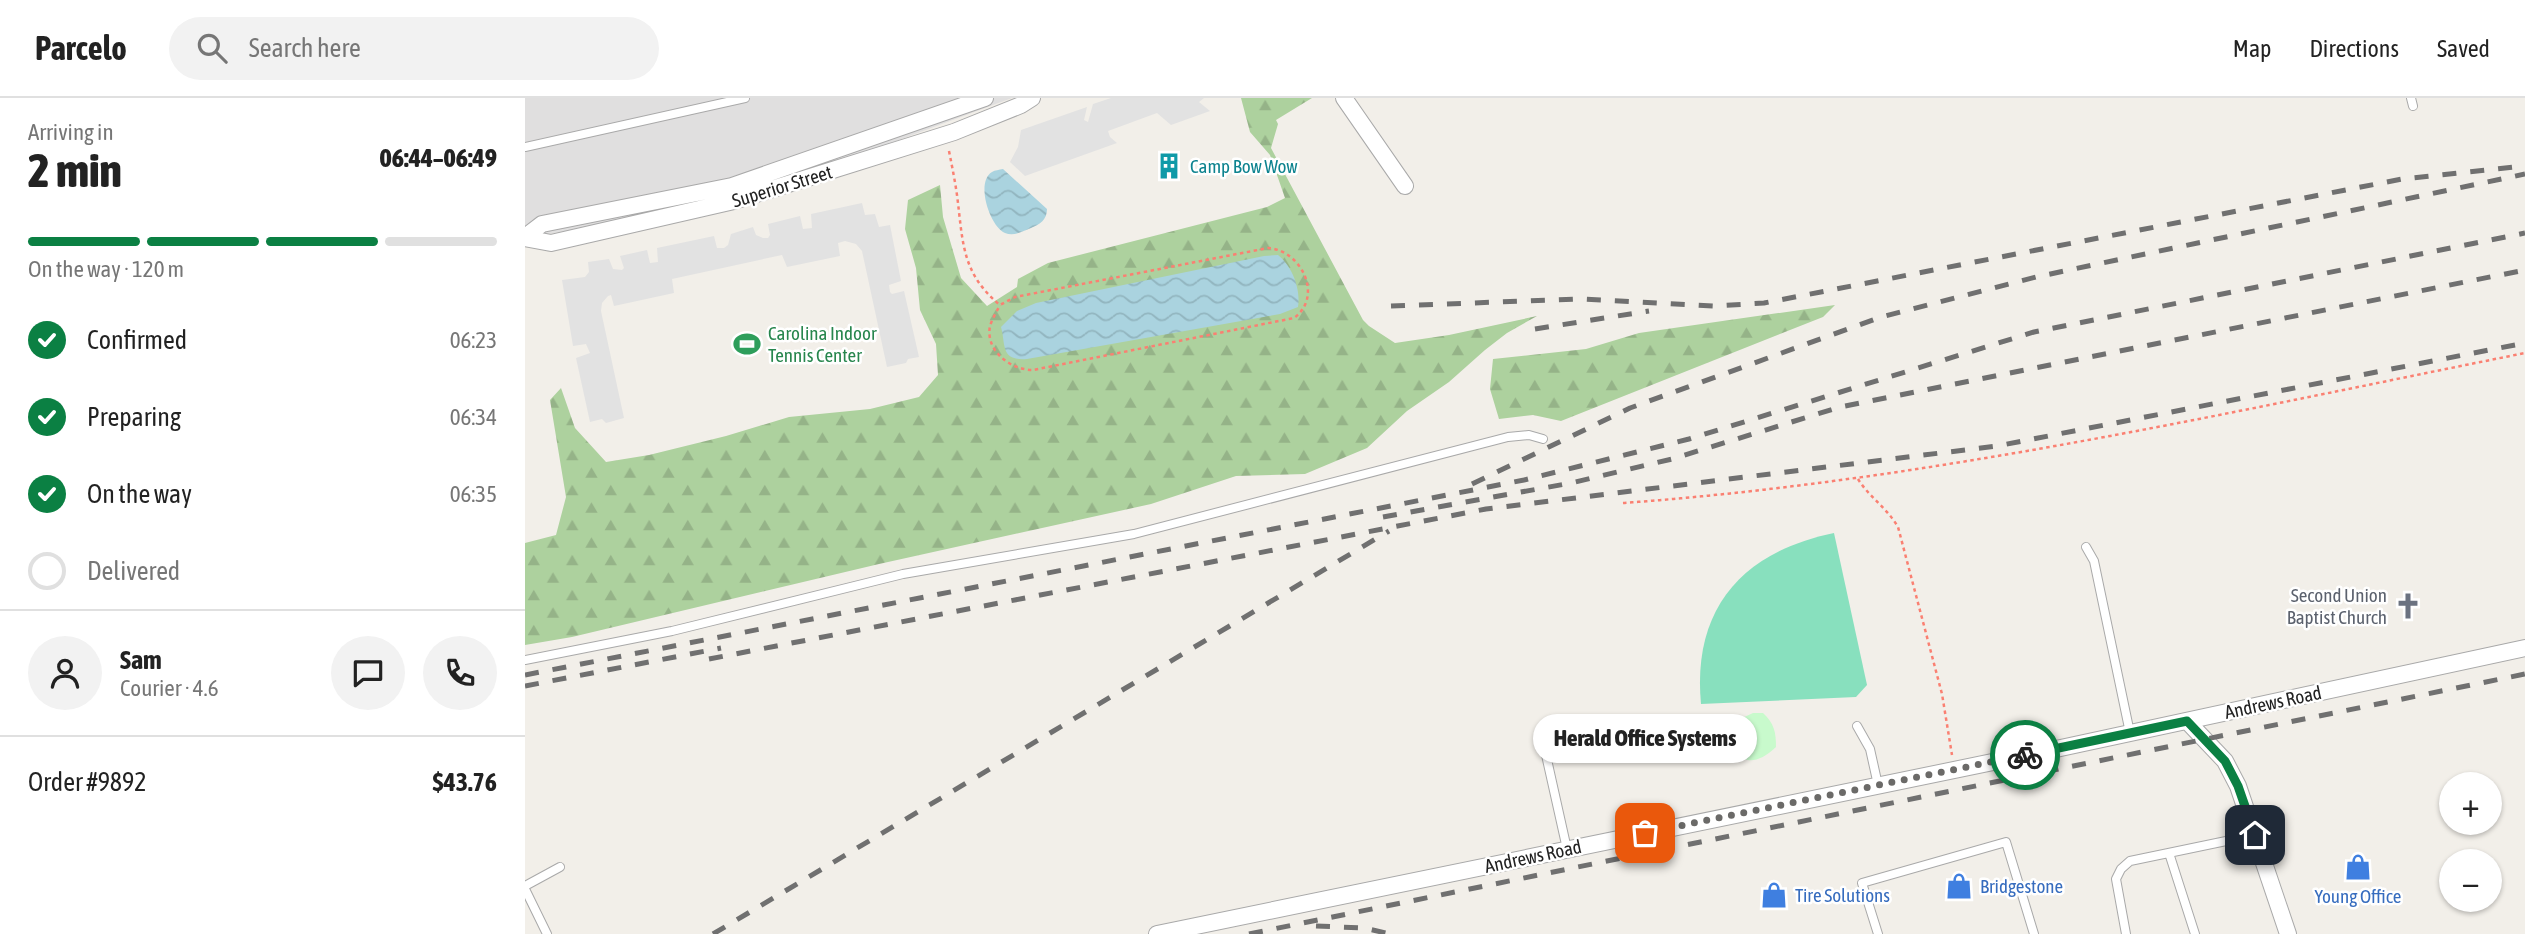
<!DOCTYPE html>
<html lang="en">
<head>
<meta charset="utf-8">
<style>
	:root { --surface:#fff; --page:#f2f2f2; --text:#222; --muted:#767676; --line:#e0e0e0; --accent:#0b8043 }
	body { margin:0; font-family:"Asap Condensed",sans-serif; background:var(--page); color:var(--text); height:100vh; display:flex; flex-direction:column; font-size:26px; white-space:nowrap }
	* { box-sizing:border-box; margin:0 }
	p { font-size:23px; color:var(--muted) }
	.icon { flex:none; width:38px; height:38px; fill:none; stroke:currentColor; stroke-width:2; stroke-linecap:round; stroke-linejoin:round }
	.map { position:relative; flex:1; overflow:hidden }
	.sheet { display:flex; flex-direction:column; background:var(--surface); width:525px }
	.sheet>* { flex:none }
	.fabs { position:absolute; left:1914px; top:674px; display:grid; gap:14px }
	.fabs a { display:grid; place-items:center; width:63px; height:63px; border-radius:50%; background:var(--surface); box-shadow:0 2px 5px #0004; font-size:35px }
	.pin { position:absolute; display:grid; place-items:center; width:60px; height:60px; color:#fff; margin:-30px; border-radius:14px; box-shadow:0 4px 10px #0006 }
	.courier { position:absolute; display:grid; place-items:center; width:70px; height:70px; margin:-35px; border:5px solid #0b8043; border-radius:50%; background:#fff; color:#222; box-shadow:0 2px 9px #0007 }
	.bubble { position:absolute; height:49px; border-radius:24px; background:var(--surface); box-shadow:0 2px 5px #0004; font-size:23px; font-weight:800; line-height:49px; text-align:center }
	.headline em { font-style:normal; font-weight:800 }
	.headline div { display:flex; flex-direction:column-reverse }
	.headline { display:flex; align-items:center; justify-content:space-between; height:119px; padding:0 28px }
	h1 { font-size:46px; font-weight:800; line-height:52px }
	.bar { display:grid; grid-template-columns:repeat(4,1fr); gap:10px 7px; align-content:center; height:84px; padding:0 28px }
	.bar i { height:9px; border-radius:5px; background:var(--line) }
	.bar .current { background:var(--accent) }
	.bar p { grid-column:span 4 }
	.line { display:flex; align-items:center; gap:18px; padding:0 28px; border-top:2px solid var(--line) }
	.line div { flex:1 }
	.round { display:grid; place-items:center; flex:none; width:74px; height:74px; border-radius:37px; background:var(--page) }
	ol { padding:0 28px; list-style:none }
	li { display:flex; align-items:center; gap:21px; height:77px }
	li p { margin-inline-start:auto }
	li .icon { padding:7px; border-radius:50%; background:var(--accent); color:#fff; stroke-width:4 }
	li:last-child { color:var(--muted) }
	li i { width:38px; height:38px; border:4px solid var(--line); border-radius:50% }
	header { display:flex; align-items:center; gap:42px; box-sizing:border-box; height:98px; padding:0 35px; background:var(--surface); border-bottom:2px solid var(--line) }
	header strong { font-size:33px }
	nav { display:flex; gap:38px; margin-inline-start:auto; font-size:24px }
	.search { width:490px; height:63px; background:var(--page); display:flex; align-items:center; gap:18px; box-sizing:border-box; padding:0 24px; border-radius:38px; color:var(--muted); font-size:26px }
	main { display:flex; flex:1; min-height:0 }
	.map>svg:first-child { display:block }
	.residential { fill:#e0dfdf }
	.forest { fill:url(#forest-firs) }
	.park { fill:#c8facc }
	.pitch { fill:#88e0be }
	.parking { fill:#e2e2e2 }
	.water { fill:url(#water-waves) }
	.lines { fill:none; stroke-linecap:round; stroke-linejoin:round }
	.service-casing { stroke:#a9a9a9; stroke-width:10 }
	.minor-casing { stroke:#a9a9a9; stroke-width:18 }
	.path { stroke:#fa8072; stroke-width:2.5; stroke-dasharray:3.5 3.5; stroke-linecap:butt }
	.service { stroke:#fff; stroke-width:8 }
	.minor { stroke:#fff; stroke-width:16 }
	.rail { stroke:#707070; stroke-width:5; stroke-dasharray:14 14; stroke-linecap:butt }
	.done { stroke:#6b6a68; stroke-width:7; stroke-dasharray:0 12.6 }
	.route { stroke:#0b8043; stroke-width:9 }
	.labels { text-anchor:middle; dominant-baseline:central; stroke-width:5; stroke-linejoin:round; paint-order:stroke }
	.culture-label { font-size:19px; fill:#0d838f; stroke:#fff; text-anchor:start }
	.street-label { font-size:19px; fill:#222; stroke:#fff }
	.leisure-label { font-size:19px; fill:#27864d; stroke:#fff; text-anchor:start }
	.worship-label { font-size:19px; fill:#5b616d; stroke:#fff; text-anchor:end }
	.shop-label { font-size:19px; fill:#366cbe; stroke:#fff; text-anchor:start }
</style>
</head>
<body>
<header>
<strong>Parcelo</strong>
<div class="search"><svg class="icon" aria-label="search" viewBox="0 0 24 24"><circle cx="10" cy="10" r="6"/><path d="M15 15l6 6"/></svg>Search here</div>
<nav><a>Map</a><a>Directions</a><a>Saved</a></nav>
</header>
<main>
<section class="sheet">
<div class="headline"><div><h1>2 min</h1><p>Arriving in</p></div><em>06:44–06:49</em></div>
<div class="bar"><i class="current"></i><i class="current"></i><i class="current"></i><i></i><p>On the way · 120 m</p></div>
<ol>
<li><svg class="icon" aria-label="check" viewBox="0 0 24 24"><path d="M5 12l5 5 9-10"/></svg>Confirmed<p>06:23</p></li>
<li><svg class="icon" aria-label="check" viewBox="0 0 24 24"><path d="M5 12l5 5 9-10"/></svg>Preparing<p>06:34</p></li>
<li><svg class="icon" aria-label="check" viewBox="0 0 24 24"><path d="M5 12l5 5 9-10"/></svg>On the way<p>06:35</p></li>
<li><i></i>Delivered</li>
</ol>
<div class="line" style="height:126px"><a class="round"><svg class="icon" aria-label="person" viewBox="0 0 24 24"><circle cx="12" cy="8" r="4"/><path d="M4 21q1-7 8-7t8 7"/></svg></a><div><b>Sam</b><p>Courier · 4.6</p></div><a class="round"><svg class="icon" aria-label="chat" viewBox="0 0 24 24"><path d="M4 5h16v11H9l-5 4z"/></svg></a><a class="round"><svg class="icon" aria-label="phone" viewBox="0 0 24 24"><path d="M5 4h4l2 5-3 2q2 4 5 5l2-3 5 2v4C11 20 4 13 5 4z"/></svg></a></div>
<div class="line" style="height:91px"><div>Order #9892</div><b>$43.76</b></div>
</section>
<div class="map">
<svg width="2000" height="836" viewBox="0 0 2000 836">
	<defs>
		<pattern id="forest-firs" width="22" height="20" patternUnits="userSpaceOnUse" patternTransform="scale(1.75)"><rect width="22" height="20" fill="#add19e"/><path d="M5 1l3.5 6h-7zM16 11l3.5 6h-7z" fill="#95b388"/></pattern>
		<pattern id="water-waves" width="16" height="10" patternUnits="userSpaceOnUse" patternTransform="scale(1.75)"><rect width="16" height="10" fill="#aad3df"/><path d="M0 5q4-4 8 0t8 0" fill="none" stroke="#92b5bf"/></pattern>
	</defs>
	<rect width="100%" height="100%" fill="#f2efe9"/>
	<path class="residential" d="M0,0h487l-278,103 -209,37z"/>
	<path class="forest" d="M716,0h71l-36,22 2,4 -7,24 92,172 6,6 26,17 54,-8 88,-19 -30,17 -22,17 -36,32 -42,29 -40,37 -62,26 -69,2 -85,28 -272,60 -307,73 -47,8v-102l31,-8 10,-38 -16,-97 11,-12 14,40 31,34 43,-7 77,-19 63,-19 81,-8 49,-12 19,-22 -2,-31 -16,-34 -4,-42 -11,-39 3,-29 32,-15 3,32 18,61 26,28 30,-19 1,-8 30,-16 219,-56 18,-9 -15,-43 -20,-23z
		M1310,207l-12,12 -262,104 -28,-6 -34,4 -9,-30 3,-30 93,-10 53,-16z"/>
	<path class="park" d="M1228,615h10c11,10 13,19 13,34 -23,22 -43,17 -44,-18l10,-11z"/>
	<path class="pitch" d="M1309,435l33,152 -11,12 -155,7c-9,-95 41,-152 133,-171z"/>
	<path class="parking" d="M586,0h93l-5,4 11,9 -39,14 -14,-12 -49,18 2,6 7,6 -92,33 -15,-14 8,-15 3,-17 66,-23 -3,13 4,2 5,-18z
		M337,105l3,12 10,-1 4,13 11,-2 11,56 -12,4 1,7 2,2 12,-3 15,66 -11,2 -2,4 -19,4 -25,-116 -6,-7 -11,-3 -7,2 2,13 -53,11 -5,-12 -110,24 2,14 -60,13 -3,-11 -3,1 -6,7 -1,8 23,107 -18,5 -4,-4 -12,3 -14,-64 14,-5 -4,-9 -13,2 -11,-66 23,-3 4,-5 -1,-10 21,-3 4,10 9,1 2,-2 -4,-12 27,-6 3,13 8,-1 -1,-14 57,-12 3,12h7l4,-3 3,-11 22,-7 3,8 7,3h5l2,-3 -2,-11 32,-8 3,13 9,-1 -1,-14z"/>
	<path class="water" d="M478,71l44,40c0,11 -7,15 -16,19 -8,3 -17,9 -26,5 -15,-6 -30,-51 -13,-61 3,-2 7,-2 11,-3z
		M753,157c14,11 23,34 20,52l-18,7 -253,45c-27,2 -21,-14 -26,-32l16,-16 19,-8 228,-47z"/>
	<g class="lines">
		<g class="service-casing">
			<path id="service" d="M1886,0l2,8
				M0,49l220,-49
				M1561,449l8,14 36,172
				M0,562l147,-29 231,-57 231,-40 374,-97 21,-2 14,4
				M1332,628l13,23 8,36
				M1021,657l21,94
				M1644,755l26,81
				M0,788l35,-19
				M0,791l22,45
				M1353,836l-16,-51 144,-41 28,92
				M1601,836l-10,-55 5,-10 9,-8 125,-26"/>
		</g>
		<g class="minor-casing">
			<path id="minor" d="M819,0l61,88
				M0,139l17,-13 190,-38 253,-88
				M0,140l26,5 183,-42 220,-69 67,-27 11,-7
				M1662,623l38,40 13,25 50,148
				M632,836l899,-185 469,-101"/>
		</g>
		<path class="path" d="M424,53c3,15 6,30 8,44 6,46 4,78 43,110l15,-8 253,-49c33,2 56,48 26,70l-261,52c-22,0 -48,-19 -43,-44 2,-7 7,-15 10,-21
			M1333,381c11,18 29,29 40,48l44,167 10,61
			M1098,405c304,-22 603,-90 902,-150"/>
		<use href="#service" class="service"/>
		<use href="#minor" class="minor"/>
		<path class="rail" d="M866,208l189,-7 135,7 49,-3 638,-124 121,-13
			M1010,231l114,-18
			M947,386l158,-76 251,-91 155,-40 489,-103
			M858,419l188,-34 101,-24 168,-52 685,-137
			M184,561l777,-150 511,-63 528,-103
			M0,577l999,-195 165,-41 345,-107 491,-99
			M0,588l196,-38
			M791,828l48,2 26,6
			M188,836l676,-403
			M724,836l1276,-260"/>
	</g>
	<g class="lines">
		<path class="done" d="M1120,735l380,-78"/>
		<path class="route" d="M1500,657l162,-34 38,40 13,25 17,49"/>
	</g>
	<defs>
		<g id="building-bare" transform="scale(2.1)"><path d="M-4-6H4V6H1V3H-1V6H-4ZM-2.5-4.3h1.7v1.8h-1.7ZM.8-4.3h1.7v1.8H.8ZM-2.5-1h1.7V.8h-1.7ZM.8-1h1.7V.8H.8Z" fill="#0f9aa8" stroke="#fff" stroke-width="2.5" paint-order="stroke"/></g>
		<g id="stadium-bare" transform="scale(2.1)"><path d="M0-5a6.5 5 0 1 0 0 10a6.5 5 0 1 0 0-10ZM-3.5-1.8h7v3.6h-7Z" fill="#2e9e5b" stroke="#fff" stroke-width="2.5" paint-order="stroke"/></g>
		<g id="church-bare" transform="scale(2.1)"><path d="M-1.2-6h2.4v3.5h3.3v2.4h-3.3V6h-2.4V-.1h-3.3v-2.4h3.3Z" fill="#6b7280" stroke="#fff" stroke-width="2.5" paint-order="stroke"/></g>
		<g id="shop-bare" transform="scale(2.1)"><path d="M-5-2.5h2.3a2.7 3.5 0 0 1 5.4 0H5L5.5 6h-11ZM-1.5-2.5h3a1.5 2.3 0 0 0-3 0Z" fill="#3f7fe0" stroke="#fff" stroke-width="2.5" paint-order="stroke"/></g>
	</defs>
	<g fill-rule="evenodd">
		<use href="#building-bare" x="644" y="68"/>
		<use href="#stadium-bare" x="222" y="246"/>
		<use href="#church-bare" x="1883" y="508"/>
		<use href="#shop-bare" x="1833" y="769"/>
		<use href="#shop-bare" x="1434" y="788"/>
		<use href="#shop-bare" x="1249" y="797"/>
	</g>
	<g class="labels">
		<g class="culture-label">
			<text x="665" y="68">Camp Bow Wow</text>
		</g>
		<g class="street-label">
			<text transform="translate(257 88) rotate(-17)">Superior Street</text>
			<text transform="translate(1748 604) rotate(-12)">Andrews Road</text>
			<text transform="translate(1008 758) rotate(-12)">Andrews Road</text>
		</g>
		<g class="leisure-label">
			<text x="243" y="235">Carolina Indoor<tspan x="243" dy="22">Tennis Center</tspan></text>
		</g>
		<g class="worship-label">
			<text x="1862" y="497">Second Union<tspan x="1862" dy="22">Baptist Church</tspan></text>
		</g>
		<g class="shop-label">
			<text x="1455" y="788">Bridgestone</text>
			<text x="1270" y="797">Tire Solutions</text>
			<text x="1833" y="798" text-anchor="middle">Young Office</text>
		</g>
	</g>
</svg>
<div class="fabs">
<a>+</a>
<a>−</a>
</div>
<div class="pin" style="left:1120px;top:735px;background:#ea580c"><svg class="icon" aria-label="bag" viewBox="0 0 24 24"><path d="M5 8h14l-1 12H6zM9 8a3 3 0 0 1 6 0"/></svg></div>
<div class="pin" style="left:1730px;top:737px;background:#1f2937"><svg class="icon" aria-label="home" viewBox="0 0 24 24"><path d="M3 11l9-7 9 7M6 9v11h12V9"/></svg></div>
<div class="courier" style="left:1500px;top:657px"><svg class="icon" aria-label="bike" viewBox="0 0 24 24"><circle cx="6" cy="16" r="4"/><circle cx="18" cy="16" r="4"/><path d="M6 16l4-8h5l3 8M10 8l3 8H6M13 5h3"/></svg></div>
<div class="bubble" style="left:1008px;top:616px;width:224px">Herald Office Systems</div>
</div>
</main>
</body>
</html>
